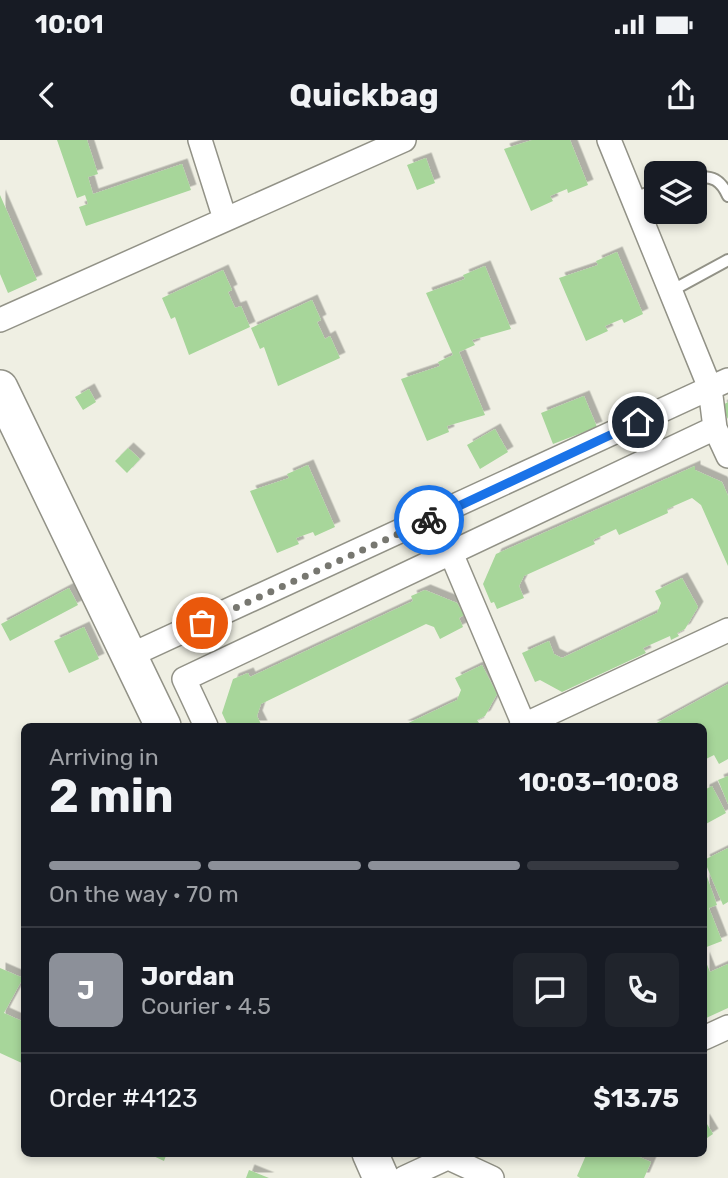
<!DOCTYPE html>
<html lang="en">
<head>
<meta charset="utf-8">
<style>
	:root { --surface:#171b24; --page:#20242c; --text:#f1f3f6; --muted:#9ea1a6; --line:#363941; --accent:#8c9099 }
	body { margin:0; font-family:Rubik,sans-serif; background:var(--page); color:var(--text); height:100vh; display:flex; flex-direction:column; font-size:26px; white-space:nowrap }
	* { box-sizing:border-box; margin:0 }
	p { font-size:23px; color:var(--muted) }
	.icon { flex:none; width:38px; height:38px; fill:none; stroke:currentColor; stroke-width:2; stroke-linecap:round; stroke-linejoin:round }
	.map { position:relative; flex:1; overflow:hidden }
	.details { position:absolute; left:21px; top:583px; width:686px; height:434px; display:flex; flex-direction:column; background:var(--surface); border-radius:10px; box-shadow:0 4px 10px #0003 }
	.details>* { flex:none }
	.tools { position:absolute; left:644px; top:21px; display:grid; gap:14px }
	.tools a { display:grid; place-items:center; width:63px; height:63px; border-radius:10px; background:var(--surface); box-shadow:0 4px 10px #0003; font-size:35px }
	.pin { position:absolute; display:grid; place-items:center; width:60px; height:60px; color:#fff; margin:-30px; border:4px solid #fff; border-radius:50%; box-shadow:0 2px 7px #0007 }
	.courier { position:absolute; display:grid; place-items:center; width:70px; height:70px; margin:-35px; border:5px solid #1a73e8; border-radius:50%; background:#fff; color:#222; box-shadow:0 2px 9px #0007 }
	.overview em { font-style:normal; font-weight:700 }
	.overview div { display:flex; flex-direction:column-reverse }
	.overview { display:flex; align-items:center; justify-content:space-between; height:119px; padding:0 28px }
	h1 { font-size:46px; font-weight:700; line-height:52px }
	.bar { display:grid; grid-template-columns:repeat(4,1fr); gap:10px 7px; align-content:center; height:84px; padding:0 28px }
	.bar i { height:9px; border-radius:5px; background:var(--line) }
	.bar .active { background:var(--accent) }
	.bar p { grid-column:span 4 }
	.line { display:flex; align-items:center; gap:18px; padding:0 28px; border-top:2px solid var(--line) }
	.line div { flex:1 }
	.round { display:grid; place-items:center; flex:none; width:74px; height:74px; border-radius:10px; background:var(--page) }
	.status { display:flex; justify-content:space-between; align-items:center; height:49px; padding:0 35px; background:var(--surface); direction:ltr }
	.status svg { height:19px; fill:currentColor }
	header { display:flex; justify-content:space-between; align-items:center; height:91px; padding:0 28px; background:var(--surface); font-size:32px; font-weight:700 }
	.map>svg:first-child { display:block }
	.building { fill:#a7d69a; filter:url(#shadow) }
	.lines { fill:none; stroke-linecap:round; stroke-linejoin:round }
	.service-casing { stroke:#929287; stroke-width:14 }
	.minor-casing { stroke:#929287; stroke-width:26 }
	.primary-casing { stroke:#929287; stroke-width:38 }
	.service { stroke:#fff; stroke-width:10 }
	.minor { stroke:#fff; stroke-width:23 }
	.primary { stroke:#fff; stroke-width:35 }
	.done { stroke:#777770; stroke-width:7; stroke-dasharray:0 12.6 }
	.route { stroke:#1a73e8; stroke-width:9 }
</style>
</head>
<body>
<div class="status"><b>10:01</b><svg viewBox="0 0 49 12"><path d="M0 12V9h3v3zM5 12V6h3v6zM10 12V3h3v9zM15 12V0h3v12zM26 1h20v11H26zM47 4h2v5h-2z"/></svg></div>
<header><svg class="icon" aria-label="back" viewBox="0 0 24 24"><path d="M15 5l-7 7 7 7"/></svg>Quickbag<svg class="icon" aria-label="share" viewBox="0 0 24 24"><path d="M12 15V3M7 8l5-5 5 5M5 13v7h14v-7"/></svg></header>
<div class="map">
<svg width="728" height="1038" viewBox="0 0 728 1038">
	<defs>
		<filter id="shadow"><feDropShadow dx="5.5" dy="-5.5" stdDeviation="0" flood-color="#0004"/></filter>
	</defs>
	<rect width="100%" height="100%" fill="#efefe3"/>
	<path class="building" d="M57,0h30l11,34 -10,3 5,17 89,-30 9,26 -105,36 -7,-19 9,-3 -3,-9 -8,3z
		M532,0h38l18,45 -20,8 -1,-4 -17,7 3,5 -22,10 -27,-62z
		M426,18l9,25 -18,7 -10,-25z
		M0,55l37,85 -29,13 -8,-19z
		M617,112l26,62 -19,9 -2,-4 -17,7 3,5 -22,10 -27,-63 39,-13 -2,-4z
		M485,126l26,63 -39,11 3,5 -16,7 26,63 -38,11 2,6 -22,9 -26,-62 39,-13 -2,-4 15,-7 -27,-62 39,-14 -2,-4z
		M223,130l9,20 -4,2 7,16 6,-2 9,21 -61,28 -14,-38 -4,2 -9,-21z
		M312,160l9,20 -4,2 8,17 5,-3 10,22 -62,28 -14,-39 -4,2 -9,-21z
		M89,249l7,13 -13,8 -8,-13z
		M584,256l13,31 -44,17 -12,-31z
		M728,262v17l-7,-13z
		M495,289l13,23 -28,17 -13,-24z
		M128,308l12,11 -13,14 -12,-12z
		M308,325l27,62 -20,9 -2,-4 -17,6 3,6 -22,9 -27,-62 39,-13 -2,-4z
		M695,326v4l27,12 6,14v70l-27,-61 -9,-7 -25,11 1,4 -49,22 -3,-6 -23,11 2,4 -71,32 -5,10 5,12 -27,11 -3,-7 -3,1 -8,-19 13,-30z
		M682,438l16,29 -13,22 -8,4 2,3 -8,4 -1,-4 -27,12 3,5 -84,39 -22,-12 -5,2 -13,-29 27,-12 5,13 8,4 95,-45 4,-10 -6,-12z
		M69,448l9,17 -68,36 -9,-17z
		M425,450l32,13 7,12 -5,3 4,9 -23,12 -6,-12 -8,-3 -165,80 -4,12 5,10h-34l-6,-13 11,-34 15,-6 2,4 163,-76 -2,-5z
		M84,487l15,32 -30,14 -15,-32z
		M482,525l15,29 -12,22 -8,4 2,3 -7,3 -3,-3 -7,3h-60l55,-26 4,-10 -6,-12z
		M728,544v75l-9,5 -5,-9 -10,5v-34h-53z
		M728,636v28l-10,-24z
		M712,646l14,27 -22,12v-35z
		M728,708v54l-5,3 -19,-45z
		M704,728l13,37 -8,3 13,33 -18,7z
		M704,817l6,15 18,-8v44l-24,11z
		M0,828l23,10 -19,35 20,9v42l-24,-11z
		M704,979l9,15 -9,6z
		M147,1013h20l-3,8z
		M587,1013h43l21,9 -7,16h-64l-3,-2z
		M249,1030l20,8h-23z"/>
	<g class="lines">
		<g class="service-casing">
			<path id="service" d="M695,38c17,-3 26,2 33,18
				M633,58l23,-8
				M671,151l57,-31"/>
		</g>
		<g class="minor-casing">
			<path id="minor" d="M200,0l25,79
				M0,180l404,-180
				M715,288l-5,-40 18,-8
				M451,413l73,172 -3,1
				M129,516l581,-268 -101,-248
				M524,585l204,-95
				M206,586l-22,-47 531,-251 13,28
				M704,898l24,-11
				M438,1013l54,25
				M404,1038l54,-25"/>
		</g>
		<g class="primary-casing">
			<path id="primary" d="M0,248l163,338
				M370,1013l11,25"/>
		</g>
		<use href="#service" class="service"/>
		<use href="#minor" class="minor"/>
		<use href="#primary" class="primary"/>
	</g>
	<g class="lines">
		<path class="done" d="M202,483l227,-103"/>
		<path class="route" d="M429,380l209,-98"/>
	</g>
</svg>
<div class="tools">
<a><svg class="icon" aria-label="layers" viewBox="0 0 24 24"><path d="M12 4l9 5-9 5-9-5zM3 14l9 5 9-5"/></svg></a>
</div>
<div class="pin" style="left:202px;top:483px;background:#ea580c"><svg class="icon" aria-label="bag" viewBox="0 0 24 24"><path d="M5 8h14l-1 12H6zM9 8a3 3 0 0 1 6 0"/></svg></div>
<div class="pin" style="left:638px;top:282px;background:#1f2937"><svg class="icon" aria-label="home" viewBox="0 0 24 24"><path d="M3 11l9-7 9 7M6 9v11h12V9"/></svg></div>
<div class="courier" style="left:429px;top:380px"><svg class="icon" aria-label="bike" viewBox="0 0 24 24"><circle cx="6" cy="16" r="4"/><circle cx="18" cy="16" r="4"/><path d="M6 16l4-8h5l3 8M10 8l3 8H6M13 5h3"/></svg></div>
<section class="details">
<div class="overview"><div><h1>2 min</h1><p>Arriving in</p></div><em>10:03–10:08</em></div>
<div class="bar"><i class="active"></i><i class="active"></i><i class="active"></i><i></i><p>On the way · 70 m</p></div>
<div class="line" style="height:126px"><b class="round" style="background:var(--accent);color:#fff">J</b><div><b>Jordan</b><p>Courier · 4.5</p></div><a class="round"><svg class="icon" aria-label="chat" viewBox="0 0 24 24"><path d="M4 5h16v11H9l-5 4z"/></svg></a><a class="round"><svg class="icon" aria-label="phone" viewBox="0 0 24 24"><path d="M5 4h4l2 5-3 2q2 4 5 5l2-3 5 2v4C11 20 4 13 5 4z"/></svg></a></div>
<div class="line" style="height:91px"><div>Order #4123</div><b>$13.75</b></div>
</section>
</div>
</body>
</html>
